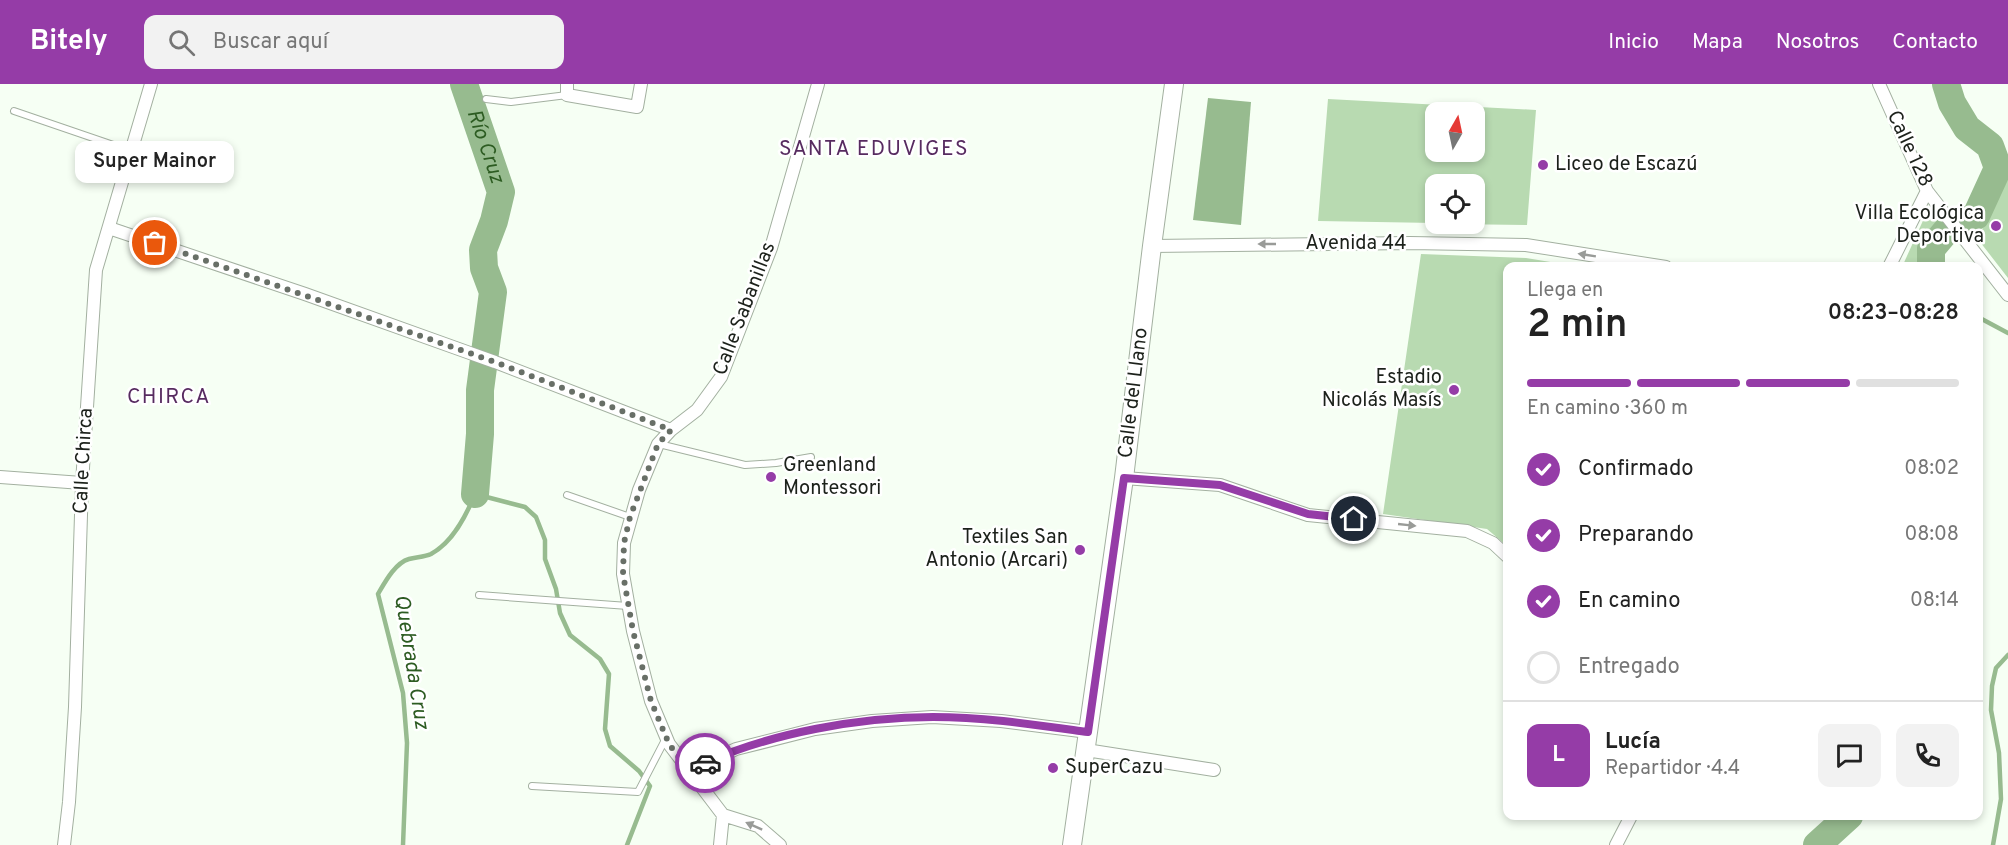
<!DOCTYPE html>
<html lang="es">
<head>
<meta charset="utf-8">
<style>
	:root { --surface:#fff; --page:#f2f2f2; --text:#222; --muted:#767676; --line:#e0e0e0; --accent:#953ca7 }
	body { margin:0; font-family:Overpass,sans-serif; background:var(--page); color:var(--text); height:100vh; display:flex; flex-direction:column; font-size:22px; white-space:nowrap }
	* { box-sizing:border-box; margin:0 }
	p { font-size:20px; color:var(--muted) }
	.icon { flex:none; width:33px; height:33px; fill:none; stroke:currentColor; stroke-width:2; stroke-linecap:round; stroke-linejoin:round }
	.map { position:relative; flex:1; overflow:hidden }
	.drawer { position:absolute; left:1503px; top:178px; width:480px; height:558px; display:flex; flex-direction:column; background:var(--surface); border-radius:12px; box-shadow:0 3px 9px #0003 }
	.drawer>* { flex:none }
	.needle { width:39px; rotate:9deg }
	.tools { position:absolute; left:1425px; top:18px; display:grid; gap:12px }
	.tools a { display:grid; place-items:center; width:60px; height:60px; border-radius:12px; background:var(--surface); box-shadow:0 3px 9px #0003; font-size:30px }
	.pin { position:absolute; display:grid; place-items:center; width:51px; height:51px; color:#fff; margin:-26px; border:3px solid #fff; border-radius:50%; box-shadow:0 2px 6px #0007 }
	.courier { position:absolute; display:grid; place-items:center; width:60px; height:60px; margin:-30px; border:4px solid #953ca7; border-radius:50%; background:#fff; color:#222; box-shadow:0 2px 8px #0007 }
	.bubble { position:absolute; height:42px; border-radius:12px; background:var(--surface); box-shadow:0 3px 9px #0003; font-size:20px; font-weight:600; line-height:42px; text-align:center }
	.summary em { font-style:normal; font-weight:600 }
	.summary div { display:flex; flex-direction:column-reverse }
	.summary { display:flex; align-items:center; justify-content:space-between; height:102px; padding:0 24px }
	h1 { font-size:39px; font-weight:600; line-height:45px }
	.bar { display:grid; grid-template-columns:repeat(4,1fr); gap:9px 6px; align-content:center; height:72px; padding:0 24px }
	.bar i { height:8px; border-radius:4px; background:var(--line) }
	.bar .active { background:var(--accent) }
	.bar p { grid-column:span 4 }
	.line { display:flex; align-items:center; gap:15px; padding:0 24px; border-top:2px solid var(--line) }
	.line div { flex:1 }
	.round { display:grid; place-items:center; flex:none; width:63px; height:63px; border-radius:12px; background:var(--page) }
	ol { padding:0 24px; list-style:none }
	li { display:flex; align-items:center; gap:18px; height:66px }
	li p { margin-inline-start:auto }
	li .icon { padding:6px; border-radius:50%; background:var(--accent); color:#fff; stroke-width:4 }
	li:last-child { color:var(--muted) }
	li i { width:33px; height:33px; border:3px solid var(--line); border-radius:50% }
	header { display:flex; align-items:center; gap:36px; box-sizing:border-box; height:84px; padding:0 30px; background:var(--accent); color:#fff }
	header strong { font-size:28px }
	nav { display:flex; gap:33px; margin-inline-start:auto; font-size:21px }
	.search { width:420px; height:54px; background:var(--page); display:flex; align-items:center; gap:15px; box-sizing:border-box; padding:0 21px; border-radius:12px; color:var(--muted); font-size:22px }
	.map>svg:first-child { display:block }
	.green { fill:#b8dab1; fill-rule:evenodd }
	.water { fill:#97bb8f }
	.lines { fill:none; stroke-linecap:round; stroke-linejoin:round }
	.stream { stroke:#97bb8f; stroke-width:4.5 }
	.river { stroke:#97bb8f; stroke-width:28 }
	.lane-casing { stroke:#a3b0a0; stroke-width:8 }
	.street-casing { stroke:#a3b0a0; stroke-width:14 }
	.secondary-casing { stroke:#a3b0a0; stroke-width:20 }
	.lane { stroke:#fff; stroke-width:6 }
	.street { stroke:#fff; stroke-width:12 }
	.secondary { stroke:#fff; stroke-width:18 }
	.oneway { fill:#999b98 }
	.done { stroke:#686f67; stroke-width:6; stroke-dasharray:0 10.8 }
	.route { stroke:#953ca7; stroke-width:8 }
	.poi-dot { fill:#953ca7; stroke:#fff; stroke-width:2 }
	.labels { text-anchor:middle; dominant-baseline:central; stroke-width:5; stroke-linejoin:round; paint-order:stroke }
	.street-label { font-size:20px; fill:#1c211b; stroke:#fff }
	.poi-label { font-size:20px; fill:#1c211b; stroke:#fff; text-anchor:start }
	.water-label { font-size:21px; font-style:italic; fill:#2d5c22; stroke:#fff }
	.neighbourhood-label { font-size:21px; letter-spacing:1.5px; fill:#572b60; stroke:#fff }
</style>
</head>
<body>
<header>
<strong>Bitely</strong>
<div class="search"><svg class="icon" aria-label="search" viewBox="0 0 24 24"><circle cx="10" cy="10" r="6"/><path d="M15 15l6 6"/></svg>Buscar aquí</div>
<nav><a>Inicio</a><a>Mapa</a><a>Nosotros</a><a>Contacto</a></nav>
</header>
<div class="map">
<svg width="2008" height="761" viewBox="0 0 2008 761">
	<rect width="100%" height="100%" fill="#f6fff4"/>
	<path class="green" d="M1328,15l208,11 -9,115 -78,-1h25v-40h-38l-1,39 -117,-2zM1474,28v40h-38v-40z
		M2008,90v104l-31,-40 14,-24z
		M1931,125h6l9,15 -20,26 -1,17h-23l24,-53z
		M1421,170l105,4 55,9h-73l-1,279 -20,-17 -104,-15z"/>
	<path class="water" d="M1208,14l43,4 -10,123 -48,-5z"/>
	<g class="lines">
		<path class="stream" d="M1978,233l30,16
			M403,761l4,-102 -4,-50 -25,-99c7,-12 17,-31 31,-35 7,-2 16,-2 22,-5 22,-12 35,-38 44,-60l50,13 11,10 9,23v19l11,30 4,24 10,22 30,24 9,15 -4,55 5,17 29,25 11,15 -23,59
			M1993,761l8,-46 -2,-46 -8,-43 1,-24 4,-18 12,-13"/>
		<g class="river">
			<path id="s1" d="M464,0l37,108 -7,29 -11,29 1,18 9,24 -13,98v44l-5,60"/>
			<path d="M1931,183v-18l16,-19 29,-14 22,-48 -8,-22 -23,-18 -15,-25 -6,-19"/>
			<path d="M1817,761l32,-29"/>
		</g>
		<g class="lane-casing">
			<path id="lane" d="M486,15l25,3 56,-7
				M14,27l117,40
				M659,360l86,21 31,-2 35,-6
				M567,411l63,22
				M479,511l149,11
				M532,702l106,6 28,-54"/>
		</g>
		<g class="street-casing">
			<path id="street" d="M567,0v11l70,12 4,-23
				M1879,0l48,107 81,104
				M109,144l196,66 190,68 176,68
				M1152,162l258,-3 116,2 140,22
				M1889,183l38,-76
				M0,393l82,6
				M1124,394l96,7 88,30 159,16 26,12 15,14
				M1086,666l128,20
				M689,687l47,-22 79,-20 57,-8 60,-4 69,4 87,11
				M723,731l35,11 22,19
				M64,761l5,-43 6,-95 7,-224 14,-213 55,-186
				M720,761l3,-30 -54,-71 -18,-43 -18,-70 -10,-57 1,-31 15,-53 19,-46 13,-14 26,-20 24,-33 50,-129 47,-164
				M1616,761l15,-29"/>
		</g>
		<g class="secondary-casing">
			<path id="secondary" d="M1072,761l52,-367 28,-232 22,-162"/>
		</g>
		<use href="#lane" class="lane"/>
		<use href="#street" class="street"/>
		<use href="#secondary" class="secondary"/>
	</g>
	<defs><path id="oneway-solid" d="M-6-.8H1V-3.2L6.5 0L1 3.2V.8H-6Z" transform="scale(1.5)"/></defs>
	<g class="oneway">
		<use href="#oneway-solid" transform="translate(1267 160) rotate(180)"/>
		<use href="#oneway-solid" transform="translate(1587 171) rotate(-171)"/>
		<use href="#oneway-solid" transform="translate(1407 441) rotate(6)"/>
		<use href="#oneway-solid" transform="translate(754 742) rotate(-156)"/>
	</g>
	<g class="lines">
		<path class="done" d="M155,159l340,119 176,68 -13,14 -28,73 -6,26 -1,31 10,57 18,70 18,43 20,27 16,-8"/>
		<path class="route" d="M705,679c66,-30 155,-46 228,-46 52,0 104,8 155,15l36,-254 96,7 88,29 46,5"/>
	</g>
	<g class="poi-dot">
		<circle cx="1543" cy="81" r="6"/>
		<circle cx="1996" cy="142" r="6"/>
		<circle cx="1454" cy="306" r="6"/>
		<circle cx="771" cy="393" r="6"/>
		<circle cx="1080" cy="466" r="6"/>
		<circle cx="1053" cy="684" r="6"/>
	</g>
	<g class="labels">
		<g class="street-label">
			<text transform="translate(1909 65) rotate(65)">Calle 128</text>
			<text x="1356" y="160">Avenida 44</text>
			<text transform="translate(745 225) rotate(-69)">Calle Sabanillas</text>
			<text transform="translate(1134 309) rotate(-83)">Calle del Llano</text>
			<text transform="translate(84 377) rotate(-87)">Calle Chirca</text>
		</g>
		<g class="poi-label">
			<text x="1555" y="81">Liceo de Escazú</text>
			<text x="1984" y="130" text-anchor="end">Villa Ecológica<tspan x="1984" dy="23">Deportiva</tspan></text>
			<text x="1442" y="294" text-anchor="end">Estadio<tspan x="1442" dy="23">Nicolás Masís</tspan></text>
			<text x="783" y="382">Greenland<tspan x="783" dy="23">Montessori</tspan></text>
			<text x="1068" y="454" text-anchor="end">Textiles San<tspan x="1068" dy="23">Antonio (Arcari)</tspan></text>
			<text x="1065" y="684">SuperCazu</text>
		</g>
		<g class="water-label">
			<text stroke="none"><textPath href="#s1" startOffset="66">Río Cruz</textPath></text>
			<text transform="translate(411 578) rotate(81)">Quebrada Cruz</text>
		</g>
		<g class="neighbourhood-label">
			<text x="874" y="65">SANTA EDUVIGES</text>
			<text x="169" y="313">CHIRCA</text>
		</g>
	</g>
</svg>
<div class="tools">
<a><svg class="needle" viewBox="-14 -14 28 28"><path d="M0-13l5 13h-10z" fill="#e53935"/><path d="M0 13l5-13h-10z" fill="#767676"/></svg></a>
<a><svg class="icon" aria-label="locate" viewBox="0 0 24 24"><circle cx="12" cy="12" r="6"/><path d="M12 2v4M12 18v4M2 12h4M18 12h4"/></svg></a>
</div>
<div class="pin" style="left:155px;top:159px;background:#ea580c"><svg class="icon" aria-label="bag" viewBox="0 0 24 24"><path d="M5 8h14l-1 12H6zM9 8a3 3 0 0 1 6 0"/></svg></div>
<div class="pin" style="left:1354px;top:435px;background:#1f2937"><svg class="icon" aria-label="home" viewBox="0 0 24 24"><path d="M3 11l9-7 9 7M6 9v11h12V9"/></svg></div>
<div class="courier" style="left:705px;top:679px"><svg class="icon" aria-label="car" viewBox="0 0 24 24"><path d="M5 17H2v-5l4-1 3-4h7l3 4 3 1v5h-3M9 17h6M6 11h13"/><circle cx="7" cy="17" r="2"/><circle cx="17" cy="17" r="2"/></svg></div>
<div class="bubble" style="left:75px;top:57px;width:159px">Super Mainor</div>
<section class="drawer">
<div class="summary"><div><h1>2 min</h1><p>Llega en</p></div><em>08:23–08:28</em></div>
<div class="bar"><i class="active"></i><i class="active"></i><i class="active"></i><i></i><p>En camino · 360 m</p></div>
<ol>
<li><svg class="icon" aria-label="check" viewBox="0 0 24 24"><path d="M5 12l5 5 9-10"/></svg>Confirmado<p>08:02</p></li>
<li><svg class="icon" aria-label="check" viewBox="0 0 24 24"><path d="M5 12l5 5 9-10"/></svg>Preparando<p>08:08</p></li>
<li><svg class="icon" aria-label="check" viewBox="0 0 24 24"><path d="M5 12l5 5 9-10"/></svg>En camino<p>08:14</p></li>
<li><i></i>Entregado</li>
</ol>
<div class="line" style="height:108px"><b class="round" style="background:var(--accent);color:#fff">L</b><div><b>Lucía</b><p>Repartidor · 4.4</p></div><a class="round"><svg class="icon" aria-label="chat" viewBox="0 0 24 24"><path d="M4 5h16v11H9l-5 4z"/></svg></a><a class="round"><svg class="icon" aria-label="phone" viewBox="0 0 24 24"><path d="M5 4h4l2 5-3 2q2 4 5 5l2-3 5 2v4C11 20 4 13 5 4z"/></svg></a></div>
</section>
</div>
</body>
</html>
